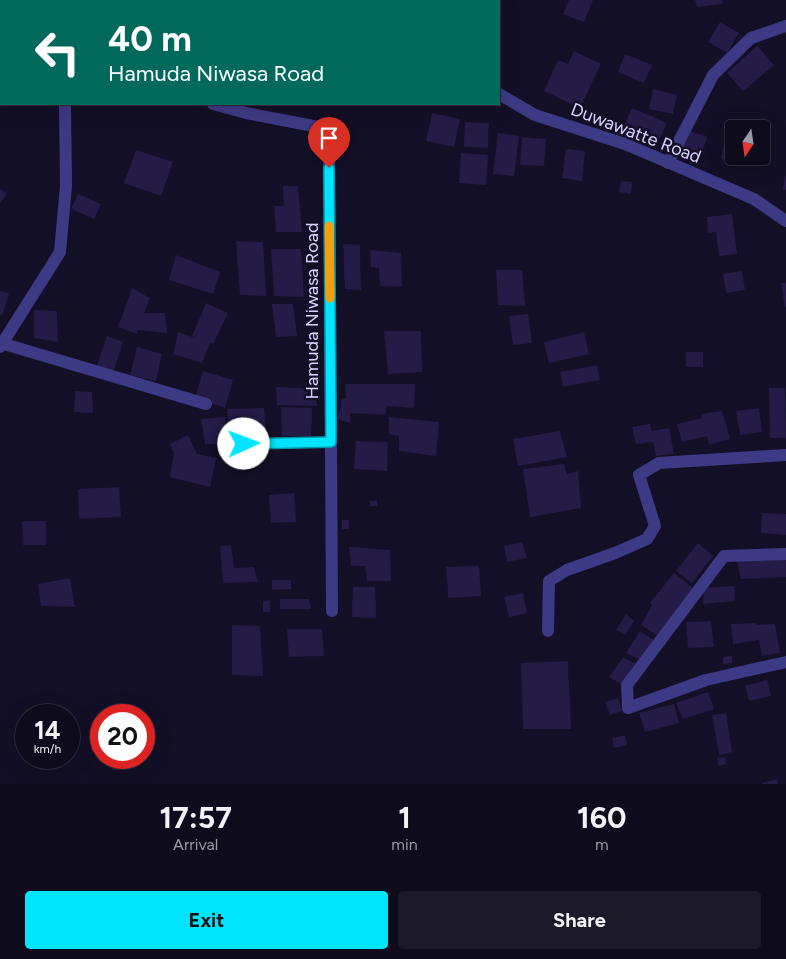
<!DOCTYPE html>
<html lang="en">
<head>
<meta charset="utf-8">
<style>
  body { margin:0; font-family:Figtree,sans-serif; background:#1c1929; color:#f1f3f6; height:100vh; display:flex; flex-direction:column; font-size:19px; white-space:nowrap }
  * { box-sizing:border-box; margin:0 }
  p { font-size:16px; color:#9b9ba3 }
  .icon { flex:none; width:28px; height:28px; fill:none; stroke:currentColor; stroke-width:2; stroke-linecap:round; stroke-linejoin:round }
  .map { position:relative; height:784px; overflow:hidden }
  .details { display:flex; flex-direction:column; background:#0e0b1c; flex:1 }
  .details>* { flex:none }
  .top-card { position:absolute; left:0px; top:0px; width:500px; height:105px; box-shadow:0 5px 20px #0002,0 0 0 1px #2e2b3b; background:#00695c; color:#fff; overflow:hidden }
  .needle { width:32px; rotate:193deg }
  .tools { position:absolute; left:725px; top:120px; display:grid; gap:10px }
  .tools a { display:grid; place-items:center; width:45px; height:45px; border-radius:5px; background:#0e0b1c; box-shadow:0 5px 20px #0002,0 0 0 1px #2e2b3b; font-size:25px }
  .speed { position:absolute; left:15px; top:704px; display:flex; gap:10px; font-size:25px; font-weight:700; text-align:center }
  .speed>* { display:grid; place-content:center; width:65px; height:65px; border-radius:50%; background:#0e0b1c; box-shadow:0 5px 20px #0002,0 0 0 1px #2e2b3b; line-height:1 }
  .speed small { font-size:12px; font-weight:400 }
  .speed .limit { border:8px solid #d22; background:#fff; color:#111 }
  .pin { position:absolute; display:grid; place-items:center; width:42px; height:42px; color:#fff; margin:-51px -21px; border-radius:50% 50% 50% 0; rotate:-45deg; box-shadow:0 0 5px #0007 }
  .pin .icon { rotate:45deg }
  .me { position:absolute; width:55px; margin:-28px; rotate:88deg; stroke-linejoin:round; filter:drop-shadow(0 0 4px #0008) }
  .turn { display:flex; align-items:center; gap:18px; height:105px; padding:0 25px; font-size:22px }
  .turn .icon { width:65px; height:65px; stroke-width:2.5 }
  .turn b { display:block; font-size:35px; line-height:42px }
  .eta { display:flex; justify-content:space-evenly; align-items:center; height:85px; text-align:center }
  .eta b { font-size:30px; font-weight:700; line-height:35px }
  .action { display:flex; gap:10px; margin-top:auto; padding:10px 25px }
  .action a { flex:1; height:58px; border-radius:5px; background:#00e5ff; color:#111; font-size:20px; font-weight:700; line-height:58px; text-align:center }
  .action a+a { background:#1c1929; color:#f1f3f6 }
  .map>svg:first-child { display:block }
</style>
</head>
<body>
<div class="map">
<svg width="786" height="784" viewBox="0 0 786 784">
  <rect width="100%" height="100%" fill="#130f26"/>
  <path fill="#241b47" d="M569,0H593L584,22L563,14Z
    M695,0H722L723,4L697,7Z
    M720,22L739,33L727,53L708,42Z
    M757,46L774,65L743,91L727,73Z
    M574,51L601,64L580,108L544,91L558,60L568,64Z
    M625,54L652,65L644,83L618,72Z
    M653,89L677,95L673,114L649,109Z
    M632,108L667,123L656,148L621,133Z
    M432,113L460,119L454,147L426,141Z
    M465,122L489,123L488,148L464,147Z
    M687,130L707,137L698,164L678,157Z
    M498,133L519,136L514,176L493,174Z
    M726,135L734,136V156H740L739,163L721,159Z
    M522,137L546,139L544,166L520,165Z
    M566,149L585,151L582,181L562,178Z
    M136,150L173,162L161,196L124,183Z
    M461,153L488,155L486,185L459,183Z
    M785,176H786V190H783Z
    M621,181L632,182L631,194L619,192Z
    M283,186H298L302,232H276L274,206H284Z
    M0,189L7,193L0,204Z
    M78,194L101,204L94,219L71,209Z
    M732,214L737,254L719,256L716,232L708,233L707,217Z
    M236,241L263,242L266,296L240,295Z
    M343,244L360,245L361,290L345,289Z
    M271,249H301L304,297L274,296Z
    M370,250L401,253L402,287L380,286L379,268L371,267Z
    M176,255L220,272L213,294L169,280Z
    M496,270H522L525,306L498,305Z
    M742,271L745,290L726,293L723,274Z
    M781,283H786V307H785Z
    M132,288L150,298L144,313H165L167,333L138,330L137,334L118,327Z
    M0,291L9,293L2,316L0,315Z
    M206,303L228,313L213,344L210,343L202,363L173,354L178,332L198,339L192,336Z
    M272,304H293L297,336L276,337Z
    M34,310L57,311L58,342L34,338Z
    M528,314L532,343L513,345L509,316Z
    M384,331H421L422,372L388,374Z
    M584,332L589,354L549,363L544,342Z
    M107,336L123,342L113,373L96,368Z
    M137,347L162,354L156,381L130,375Z
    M686,352H703V367H686Z
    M597,365L600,380L563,387L560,372Z
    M203,371L233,380L225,408L195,398Z
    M345,384H415L414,408L387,406L385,415L350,413V423L337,419L341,407V398L346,399Z
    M276,387L315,389L317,406L277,405Z
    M769,388H785L786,438H770Z
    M75,391L92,392L93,413L74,412Z
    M281,407L312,408L311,436H282Z
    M264,408L266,430H254V441L230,442L227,409Z
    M759,408L762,432L740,435L736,411Z
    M722,411L730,439L709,445L707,436L682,442L677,424L702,418L701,414Z
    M225,417L226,444H205L201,419Z
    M389,417L439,422L436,456L399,451V436L389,434Z
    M650,424L651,431L669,428L674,454L656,456L653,442L636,444L632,427Z
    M560,431L567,457L518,466L513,439Z
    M188,435L197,454L216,458L210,487L170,477L174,453L170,444Z
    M356,441L388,442L387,471L354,469Z
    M564,464L567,474L578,471L581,508L530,517L523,469Z
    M119,487L121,517L79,519L78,489Z
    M294,493L296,522L271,523L269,495Z
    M370,501H377V506H370Z
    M762,513L786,514V535L761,533Z
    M342,520H349V529H342Z
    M22,521H46V545H23Z
    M522,542L527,558L507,562L504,546Z
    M698,543L713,556L692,583L676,571Z
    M231,545L234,568L254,567L258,582L223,583L220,546Z
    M349,547L390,550L391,581H367L365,566H351Z
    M786,559V577L741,579L737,561Z
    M479,566L481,596L448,598L446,567Z
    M674,573L693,588L658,636L641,625L652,605L650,603Z
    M70,578L75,607L41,606L38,584Z
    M272,580H291V589L272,590Z
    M734,586L735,601L703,604L704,588Z
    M353,587H375L376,618L352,617Z
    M523,593L527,613L509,617L504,597Z
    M280,599H309L311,609H280Z
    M270,600V612H263V601Z
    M626,614L634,621L625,635L616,630Z
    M711,621L714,647L688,648L686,622Z
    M756,623L757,625L775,624L780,653L762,656L759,640L733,644L731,624Z
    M232,625L260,626L263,676L232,675Z
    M287,629H322L324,656L289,657Z
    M640,631L655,641L641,660L626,653Z
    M732,656V663L723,664V657Z
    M623,657L638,665L624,686L609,677Z
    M568,661L571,729H523L521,663Z
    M767,680L771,696L749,701L745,686Z
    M708,692L714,709L683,719L676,703Z
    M618,698L622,711L610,715L605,702Z
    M674,704L679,723L645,732L639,713Z
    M726,713L732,752L719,755L712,715Z
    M625,735L627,745L614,748L612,738Z
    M725,757L726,764L718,766L717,758Z
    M777,779L778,784H762V783Z"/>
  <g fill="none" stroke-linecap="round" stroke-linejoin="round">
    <path stroke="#3d3a85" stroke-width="9" d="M244,444L331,442"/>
    <path stroke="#3d3a85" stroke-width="12" d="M68,1V0
      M424,1V0
      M499,94L535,115L625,144L754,199L786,221
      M213,104L246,113L329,129L332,611
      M668,163L713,75L751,38L786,26
      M1,343L206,404
      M0,347L60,252L66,186L65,104
      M786,554L724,556L627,685L628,708L706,680L786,662
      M548,631L549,581L567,570L615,553L647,539L655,526L639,475L659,463L786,455"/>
  </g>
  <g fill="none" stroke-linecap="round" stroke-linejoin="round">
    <defs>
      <path id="route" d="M244,444L331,442L329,168"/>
    </defs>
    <use href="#route" stroke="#0095a6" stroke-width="12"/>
    <use href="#route" stroke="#00e5ff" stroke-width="9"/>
    <path stroke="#f59e0b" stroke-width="9" d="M329,226L330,298"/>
  </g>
  <g text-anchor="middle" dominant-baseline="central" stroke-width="5" stroke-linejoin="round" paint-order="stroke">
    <g font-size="18" fill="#d9d4ff" stroke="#130f26">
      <text transform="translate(636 133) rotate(21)">Duwawatte Road</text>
      <text transform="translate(312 311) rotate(-90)">Hamuda Niwasa Road</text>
    </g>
  </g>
</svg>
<div class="tools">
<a><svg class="needle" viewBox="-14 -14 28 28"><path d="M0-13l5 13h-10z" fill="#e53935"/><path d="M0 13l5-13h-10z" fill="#9b9ba3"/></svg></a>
</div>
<div class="speed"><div>14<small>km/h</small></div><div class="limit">20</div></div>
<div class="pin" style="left:329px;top:168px;background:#d93025"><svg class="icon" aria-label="arrive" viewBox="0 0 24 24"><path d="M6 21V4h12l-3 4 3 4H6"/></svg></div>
<svg class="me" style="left:244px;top:444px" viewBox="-20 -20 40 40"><circle r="19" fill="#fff"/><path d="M0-13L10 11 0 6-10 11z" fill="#00e5ff"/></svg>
<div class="top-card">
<div class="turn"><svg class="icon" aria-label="left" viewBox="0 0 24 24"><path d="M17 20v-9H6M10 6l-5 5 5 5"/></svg><div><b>40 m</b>Hamuda Niwasa Road</div></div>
</div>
</div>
<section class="details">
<div class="eta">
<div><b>17:57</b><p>Arrival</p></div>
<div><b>1</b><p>min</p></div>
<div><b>160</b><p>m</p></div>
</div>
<div class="action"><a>Exit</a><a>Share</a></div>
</section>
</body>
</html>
